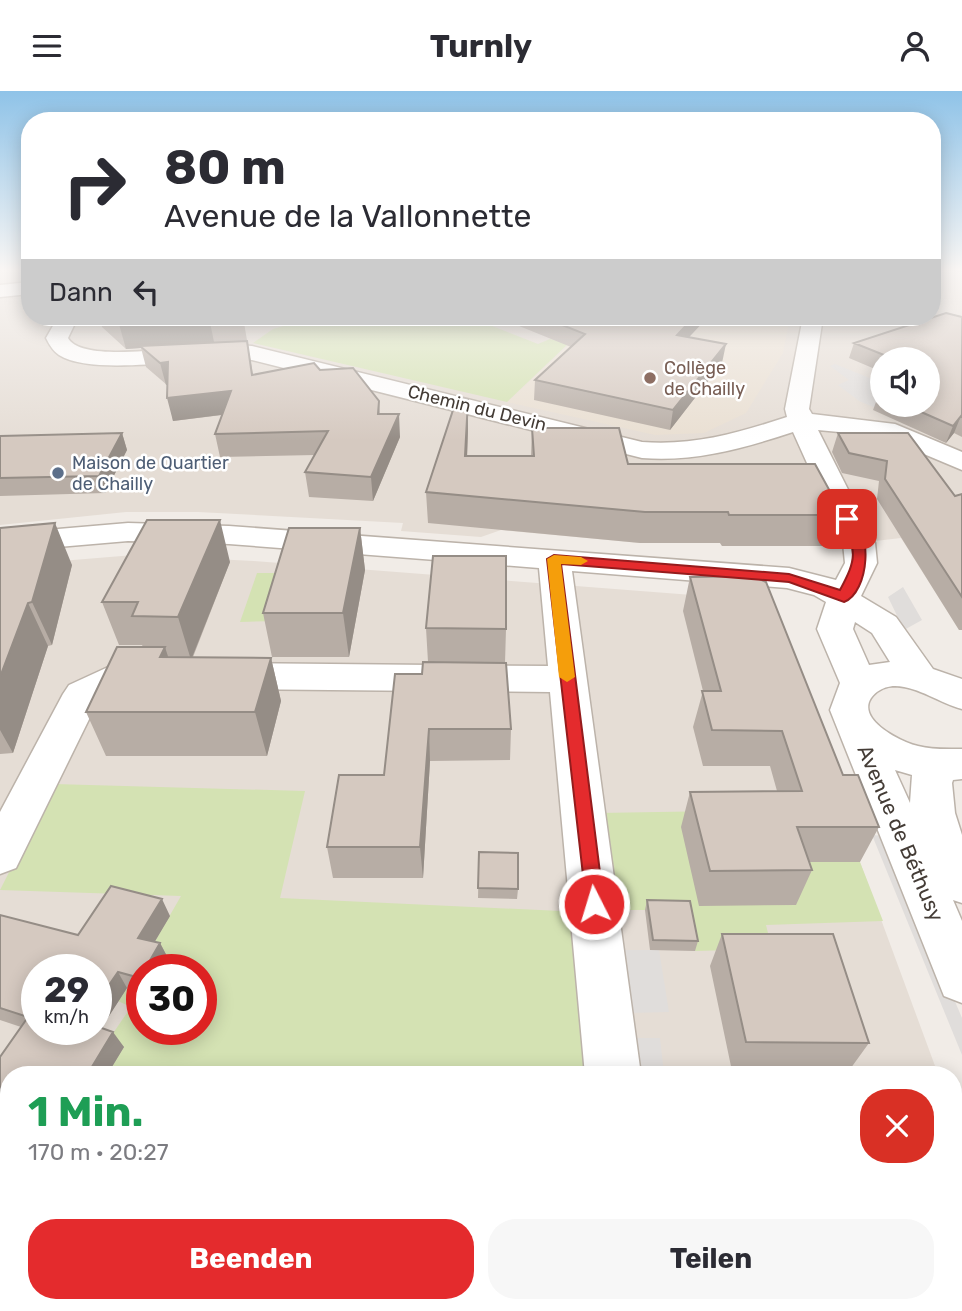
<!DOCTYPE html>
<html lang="de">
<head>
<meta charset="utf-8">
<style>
  body { margin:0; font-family:Rubik,sans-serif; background:#f7f7f7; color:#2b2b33; height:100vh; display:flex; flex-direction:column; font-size:26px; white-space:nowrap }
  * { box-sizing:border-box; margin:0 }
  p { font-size:23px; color:#7c7c81 }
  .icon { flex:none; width:38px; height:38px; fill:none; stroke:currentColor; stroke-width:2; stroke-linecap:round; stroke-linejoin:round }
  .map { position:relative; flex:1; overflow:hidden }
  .sheet { position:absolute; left:0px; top:975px; width:962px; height:247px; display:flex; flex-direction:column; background:#fff; border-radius:28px 28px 0 0; box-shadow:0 4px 18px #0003 }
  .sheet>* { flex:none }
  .top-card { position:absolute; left:21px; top:21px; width:920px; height:214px; border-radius:28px; box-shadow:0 4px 18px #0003; background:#fff; color:#2b2b33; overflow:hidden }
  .fabs { position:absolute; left:870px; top:256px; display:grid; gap:14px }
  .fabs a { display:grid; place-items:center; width:70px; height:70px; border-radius:50%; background:#fff; box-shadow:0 4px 18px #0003; font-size:35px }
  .speed { position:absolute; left:21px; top:863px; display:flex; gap:14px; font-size:35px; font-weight:700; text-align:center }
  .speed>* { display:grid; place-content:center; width:91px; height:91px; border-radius:50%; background:#fff; box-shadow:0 4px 18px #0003; line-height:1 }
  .speed small { font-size:18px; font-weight:400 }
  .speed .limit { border:10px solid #d22; background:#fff; color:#111 }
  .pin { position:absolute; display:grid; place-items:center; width:60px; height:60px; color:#fff; margin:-30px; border-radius:14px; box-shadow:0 4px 10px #0006 }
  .me { position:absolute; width:77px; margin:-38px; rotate:355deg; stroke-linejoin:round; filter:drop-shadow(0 0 5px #0008) }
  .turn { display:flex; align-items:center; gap:24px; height:147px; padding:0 28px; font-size:32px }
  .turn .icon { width:91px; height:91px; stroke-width:2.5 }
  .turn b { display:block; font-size:49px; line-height:60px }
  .then { display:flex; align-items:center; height:66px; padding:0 28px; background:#0003; gap:14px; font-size:26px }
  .round { display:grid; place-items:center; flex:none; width:74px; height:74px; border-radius:28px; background:#f7f7f7 }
  .overview { display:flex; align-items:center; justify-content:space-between; height:119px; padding:0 28px }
  h1 { font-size:42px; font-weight:700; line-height:52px; color:#1e9e55 }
  .cta { display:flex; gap:14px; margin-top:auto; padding:14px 28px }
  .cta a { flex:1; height:80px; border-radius:28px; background:#e42b2d; color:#fff; font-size:28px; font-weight:700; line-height:80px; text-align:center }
  .cta a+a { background:#f7f7f7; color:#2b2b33 }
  header { display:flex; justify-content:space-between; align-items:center; height:91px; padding:0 28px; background:#fff; font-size:32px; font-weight:700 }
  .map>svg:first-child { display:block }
</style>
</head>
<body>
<header><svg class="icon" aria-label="menu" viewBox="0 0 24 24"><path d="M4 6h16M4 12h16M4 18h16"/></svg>Turnly<svg class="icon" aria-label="person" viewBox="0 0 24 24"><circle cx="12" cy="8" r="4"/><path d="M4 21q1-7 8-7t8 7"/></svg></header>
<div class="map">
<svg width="962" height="1220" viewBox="0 0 962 1220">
  <rect width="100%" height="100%" fill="#f1ece7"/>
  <path fill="#e5ddd5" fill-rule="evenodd" d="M0,179H30V226H933V179H962V539H959L901,447L832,455H722L720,452H640L501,439L481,446L401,440L403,432L198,421H126L0,434ZM882,268H928V313H882Z
    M134,464L254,470L744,508L851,747L938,983L9,984V1213H954V1027L962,1050V1220H0V475ZM37,878H96V938H37ZM142,878H201V938H142Z"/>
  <path fill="#e9dfd2" d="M599,226H790L783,262L746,322L704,342L655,344L507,311Z"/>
  <path fill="#d4e2b3" d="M315,226H445L482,231L538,253L550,248L568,253L507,311L253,252L273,238Z
    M257,482H290L277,530L240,531Z
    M54,693L305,700L280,807L583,821L599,983H107V951L131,916L118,910L127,897L142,901V938H201V878H163L147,864L181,805L0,799Z
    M783,719L860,771L883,830L766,834L772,858L695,860L687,819H623L612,811L598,722Z
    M9,1134V1213H606V1220H0V1143Z"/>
  <path fill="#e0dddb" d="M835,273L882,292V313L878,318L859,310L838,294L849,289L830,275Z
    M903,496L922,529L904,539L888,506Z
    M872,744L885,745L962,927V964Z
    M622,859H659L669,921L630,922Z
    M632,947H660L664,983H635Z"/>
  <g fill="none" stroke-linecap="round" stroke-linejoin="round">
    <defs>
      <path id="minor" d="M30,191V203L0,206V194Z
        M58,226H78L68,247C82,273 181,255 209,254C223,253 238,254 252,255L642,351C694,355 738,342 787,326L785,318L803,226H823L809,318L812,323L895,333L962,361V379L881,345L818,339L875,452L877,472L861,505L896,526L933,578L962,588V618C939,612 920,596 895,595C879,595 860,610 872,627C880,639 904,652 918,655C932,659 948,658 962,658V688L953,689L952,692L955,722L962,744V812L953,809L962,830V912L944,905L830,619L840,592L817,538L826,511L814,504L787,497L572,480L641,984H585L550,601L223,598L210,594L204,585L210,576L223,572L548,575L539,477L229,453L128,450L0,461V443L128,432L229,435L789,477L836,489L845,472L843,452L793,341C742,358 695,371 642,367L252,269C204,264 95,287 59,264C53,260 49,253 46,247ZM855,531L872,542L890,571L869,574L853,538ZM895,679L912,684L910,712Z
        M119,571H149L162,575L168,584L162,593L125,597L97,612L16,777L0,783V721L63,603L69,594Z
        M592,1213H658V1220H592Z"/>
    </defs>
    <use href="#minor" stroke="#bcb3aa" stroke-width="3"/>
    <use href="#minor" fill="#fff" fill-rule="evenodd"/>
  </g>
  <path fill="#b7ada5" d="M941,179H962V181Z
    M99,226H243L253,284L320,279L379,310L380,323L400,346L373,410L309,406L305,381L315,364L220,366L215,343L222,324L173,330L167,294L146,276L141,257L126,258L102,236Z
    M497,226H708L689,246L722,272L670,339L534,309L535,289L571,256Z
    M962,226V346L954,342L946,352L873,319L879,303L882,302V313H928V268H882V281L849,267L854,252Z
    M532,337L628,373L843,424L832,455H722L720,452H640L428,432L426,401L468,338L467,365H531Z
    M122,342L127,359L105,402L0,405V345Z
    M838,342L955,405L962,403V539H959L877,408L879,390L842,382L832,361Z
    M0,437L72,474L52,554L48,555L13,662L0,663Z
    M360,437L365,479L349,566H272L263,522Z
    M230,471L193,566L271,567L281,610L267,665H106L86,621L143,556L142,554H119L102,511Z
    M690,486L843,684L879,736L860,771H809L812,779L796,814L699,815L681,736L690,701L777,700L770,675H703L693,636L703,600L683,520Z
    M426,537L506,538L505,572L511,638L510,669L430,670L423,787H333L327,756L384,684L422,583L428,571Z
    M479,761L518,798L517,808L478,807Z
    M647,809L698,850L695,860L650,859L645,819Z
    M0,824L78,844L170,825L154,851L160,852L169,869L163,878H142V901L127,897L101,937L124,956L107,984H9V1102L0,1099V966L21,936L0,929Z
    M722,843L869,952L848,981L732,980L710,875Z
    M695,1213H767L768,1220H696Z
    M789,1213H954L962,1220H790Z"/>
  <path fill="#958d86" d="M117,226H209L214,251L140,255L141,257L126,258Z
    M694,226H708L674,262L677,244Z
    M726,253L722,272L670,339L673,319Z
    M168,271L173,293L166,294L160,272Z
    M231,300L236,322L173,330L167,307Z
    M468,309V338L466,395L465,365Z
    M399,323L400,346L373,410L371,386Z
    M961,325L954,342L946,352L953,335Z
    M122,342L127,359L105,402L99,385Z
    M220,429L230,471L191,569L178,526Z
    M55,432L72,474L52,554L32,511Z
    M360,437L365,479L349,566L343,522Z
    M28,512L48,555L13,662L0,639V586Z
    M165,556L179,600L160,566Z
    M271,567L281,610L267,665L255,621Z
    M429,638L430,670L423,787L420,756Z
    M162,808L170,825L147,864L138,847Z
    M160,852L169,869L163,878H145Z
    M118,881L127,897L95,947L96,938V913Z
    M113,941L124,956L107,984H87Z"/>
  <path fill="#d5c9c0" stroke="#958d86" stroke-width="2" d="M946,222L962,226V326L961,325L953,335L903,313H928V285L932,283L928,281V268H894L854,252Z
    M542,226H694L677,244L726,253L673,319L535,289L585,243Z
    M247,250L252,284L314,272L320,279L353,277L379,310L378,323H399L371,386L305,381L328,340L215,343L231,300L167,307L168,271L160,272L140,255Z
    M457,307L468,309L465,365H534L532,337H619L628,373H815L843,424H729L728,421H645L426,401Z
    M122,342L99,385L0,387V345Z
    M838,342H908L955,405L962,403V506L885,388L887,370L849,362Z
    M147,429H220L178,526L132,525L138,511H102Z
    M55,432L32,511L28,512L0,586V437Z
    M289,437H360L343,522H263Z
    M433,465H506V538L426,537Z
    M753,485L766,491L843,684H858L879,736H797L812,779L710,780L690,701L802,700L782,640L712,639L702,600H721L690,486Z
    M117,556H165L160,566L271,567L255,621H86Z
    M423,571L506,572L511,638H429L420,756H327L339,684H384L395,583H422Z
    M479,761L518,762V798L478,797Z
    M111,795L162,808L138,847L160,852L145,878H142V884L140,887L118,881L96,913V878H37V938H96V935L113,941L87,984H9V1095L0,1092V966L28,926L0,917V824L78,844Z
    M647,809L690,810L698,850L653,849Z
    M722,843H833L869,952L746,951Z
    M954,1177L962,1202V1220H811L809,1213H954Z
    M700,1213H767L768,1220H702Z"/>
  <linearGradient id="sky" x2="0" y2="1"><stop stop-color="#8fc3e8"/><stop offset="0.51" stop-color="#f9f6f4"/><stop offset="1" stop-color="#f9f6f4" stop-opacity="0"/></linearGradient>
  <rect width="962" height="350" fill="url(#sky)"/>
  <path fill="#e42b2d" stroke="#941c1d" stroke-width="2" d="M847,424C875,436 869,502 844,511L789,491L561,473L604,813L601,819L594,822L587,819L547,468L554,464L789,483L840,499C857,467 857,461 841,428Z"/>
  <path fill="#f59e0b" d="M554,464L581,466L588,470L581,474L561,473L575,586L567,591L559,586L547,468Z"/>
  <circle fill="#8d6e63" stroke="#fff" stroke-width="2.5" cx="650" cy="287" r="7"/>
  <circle fill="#5c6f8a" stroke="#fff" stroke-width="2.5" cx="58" cy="382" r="7"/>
  <g text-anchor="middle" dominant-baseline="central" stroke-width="5" stroke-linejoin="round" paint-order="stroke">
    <g font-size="18" fill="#785e54" stroke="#fff" text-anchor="start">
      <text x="664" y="277">Collège<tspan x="664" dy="21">de Chailly</tspan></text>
    </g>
    <g font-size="18" fill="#443c36" stroke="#fff">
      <text transform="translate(477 317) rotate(14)">Chemin du Devin</text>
    </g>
    <g font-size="18" fill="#4e5e75" stroke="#fff" text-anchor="start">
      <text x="72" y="372">Maison de Quartier<tspan x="72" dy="21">de Chailly</tspan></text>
    </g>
    <g font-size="21" fill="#443c36" stroke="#fff">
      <text transform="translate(901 742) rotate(67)">Avenue de Béthusy</text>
    </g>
  </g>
</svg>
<div class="fabs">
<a><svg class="icon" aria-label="sound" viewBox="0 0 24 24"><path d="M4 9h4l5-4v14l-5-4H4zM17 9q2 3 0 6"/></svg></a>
</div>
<div class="speed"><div>29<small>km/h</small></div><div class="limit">30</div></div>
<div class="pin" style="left:847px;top:428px;background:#d93025"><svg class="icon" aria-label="arrive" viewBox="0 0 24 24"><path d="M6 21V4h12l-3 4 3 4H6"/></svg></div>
<svg class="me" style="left:594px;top:813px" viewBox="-20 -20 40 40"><circle r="17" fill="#e42b2d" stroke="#fff" stroke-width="3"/><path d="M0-11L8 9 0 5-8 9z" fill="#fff"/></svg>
<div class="top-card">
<div class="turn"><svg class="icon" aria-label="right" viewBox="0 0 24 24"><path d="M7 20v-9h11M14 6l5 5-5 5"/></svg><div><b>80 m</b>Avenue de la Vallonnette</div></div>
<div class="then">Dann<svg class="icon" aria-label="left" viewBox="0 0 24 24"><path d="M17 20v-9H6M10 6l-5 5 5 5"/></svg></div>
</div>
<section class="sheet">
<div class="overview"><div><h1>1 Min.</h1><p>170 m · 20:27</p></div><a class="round" style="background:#d93025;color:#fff"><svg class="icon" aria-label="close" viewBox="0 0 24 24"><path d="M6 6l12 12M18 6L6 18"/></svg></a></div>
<div class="cta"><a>Beenden</a><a>Teilen</a></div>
</section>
</div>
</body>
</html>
